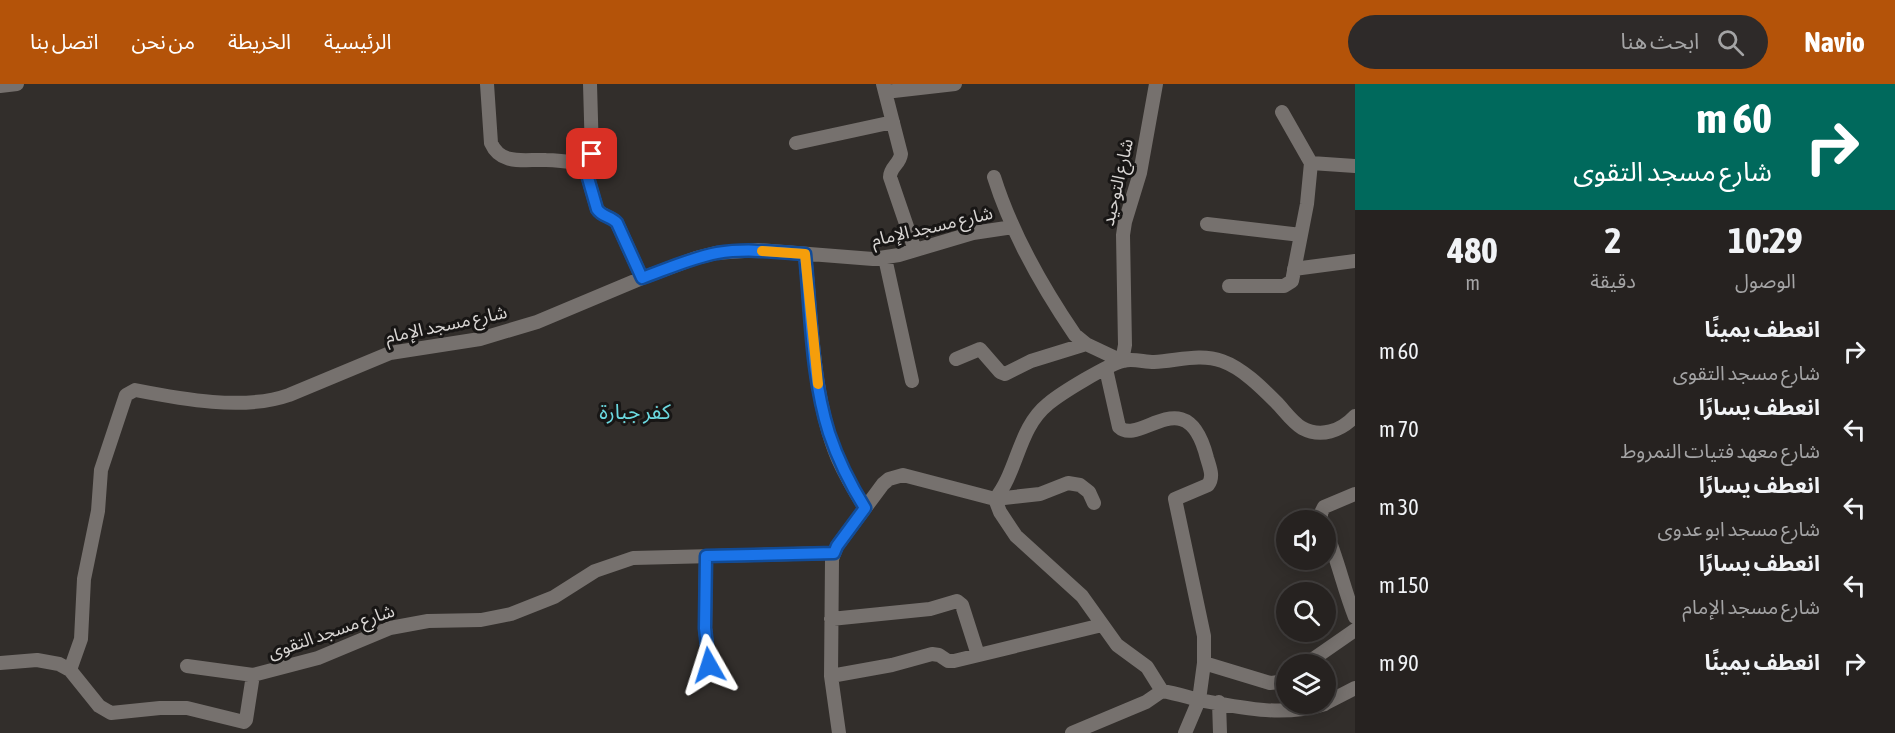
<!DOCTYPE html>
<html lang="ar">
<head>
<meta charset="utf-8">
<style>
  body { margin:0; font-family:"Asap Condensed","Noto Sans Arabic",sans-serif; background:#2e2a29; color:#f1f3f6; direction:rtl; height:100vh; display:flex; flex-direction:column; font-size:22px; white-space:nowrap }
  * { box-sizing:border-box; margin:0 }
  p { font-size:20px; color:#a4a4a5 }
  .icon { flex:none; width:33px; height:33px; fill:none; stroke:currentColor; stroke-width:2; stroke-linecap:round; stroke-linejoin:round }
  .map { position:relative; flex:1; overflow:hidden; direction:ltr }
  .drawer { display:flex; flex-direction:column; background:#262220; width:540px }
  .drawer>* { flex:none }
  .hud { background:#00695c; color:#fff; overflow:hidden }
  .tools { position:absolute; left:1276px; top:426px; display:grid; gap:12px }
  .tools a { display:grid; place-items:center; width:60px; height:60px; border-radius:50%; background:#262220; box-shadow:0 3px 15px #0003,0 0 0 2px #423f3e; font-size:30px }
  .pin { position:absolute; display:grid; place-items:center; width:51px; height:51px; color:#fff; margin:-26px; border-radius:12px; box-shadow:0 3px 9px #0006 }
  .me { position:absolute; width:66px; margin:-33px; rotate:354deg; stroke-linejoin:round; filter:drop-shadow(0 0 4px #0008) }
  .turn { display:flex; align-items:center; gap:21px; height:126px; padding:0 24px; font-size:27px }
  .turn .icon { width:78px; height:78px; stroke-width:2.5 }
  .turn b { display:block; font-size:42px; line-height:51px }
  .eta { display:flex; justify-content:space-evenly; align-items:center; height:102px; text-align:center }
  .eta b { font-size:36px; font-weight:700; line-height:42px }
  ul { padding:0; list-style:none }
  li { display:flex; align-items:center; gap:18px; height:78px; padding:0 24px }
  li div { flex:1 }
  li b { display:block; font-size:22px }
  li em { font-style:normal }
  header { display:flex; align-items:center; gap:36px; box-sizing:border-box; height:84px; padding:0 30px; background:#b45309; color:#fff }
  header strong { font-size:28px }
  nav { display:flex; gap:33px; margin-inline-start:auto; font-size:21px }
  .search { width:420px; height:54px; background:#2e2a29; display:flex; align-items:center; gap:15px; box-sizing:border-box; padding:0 21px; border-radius:33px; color:#a4a4a5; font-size:22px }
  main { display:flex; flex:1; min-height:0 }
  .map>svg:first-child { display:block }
</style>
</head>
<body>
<header>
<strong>Navio</strong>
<div class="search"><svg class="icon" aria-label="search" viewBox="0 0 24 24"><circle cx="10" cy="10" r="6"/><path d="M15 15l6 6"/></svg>ابحث هنا</div>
<nav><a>الرئيسية</a><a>الخريطة</a><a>من نحن</a><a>اتصل بنا</a></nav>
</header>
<main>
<section class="drawer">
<div class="hud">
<div class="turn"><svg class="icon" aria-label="right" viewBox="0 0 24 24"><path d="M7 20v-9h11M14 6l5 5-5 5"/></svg><div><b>60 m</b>شارع مسجد التقوى</div></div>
</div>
<div class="eta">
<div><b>10:29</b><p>الوصول</p></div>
<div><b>2</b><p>دقيقة</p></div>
<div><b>480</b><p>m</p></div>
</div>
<ul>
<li><svg class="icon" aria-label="right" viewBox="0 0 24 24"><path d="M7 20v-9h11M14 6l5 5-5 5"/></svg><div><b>انعطف يمينًا</b><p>شارع مسجد التقوى</p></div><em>60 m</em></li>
<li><svg class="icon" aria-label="left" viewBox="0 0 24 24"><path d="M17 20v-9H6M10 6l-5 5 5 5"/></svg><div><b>انعطف يسارًا</b><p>شارع معهد فتيات النمروط</p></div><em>70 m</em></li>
<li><svg class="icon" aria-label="left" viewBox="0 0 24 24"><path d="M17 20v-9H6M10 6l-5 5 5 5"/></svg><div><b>انعطف يسارًا</b><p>شارع مسجد ابو عدوى</p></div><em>30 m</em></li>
<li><svg class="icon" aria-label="left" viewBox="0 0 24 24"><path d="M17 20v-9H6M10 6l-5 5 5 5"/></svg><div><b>انعطف يسارًا</b><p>شارع مسجد الإمام</p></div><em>150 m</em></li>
<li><svg class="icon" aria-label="right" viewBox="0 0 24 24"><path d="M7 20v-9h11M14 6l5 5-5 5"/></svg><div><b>انعطف يمينًا</b></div><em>90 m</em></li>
</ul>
</section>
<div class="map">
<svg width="1355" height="649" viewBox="0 0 1355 649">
  <rect width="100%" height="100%" fill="#322e2b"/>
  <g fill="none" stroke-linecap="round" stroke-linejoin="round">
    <path stroke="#76716e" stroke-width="14" d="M487,0L491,59C501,82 525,75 546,76C559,76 571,78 584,80L597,125C602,133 612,132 617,139L642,194
      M883,0L901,70C900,80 890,83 890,93L915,166
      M0,2L17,0
      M885,8L955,0
      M796,59L893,38
      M1311,79L1355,82
      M584,80L589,76L592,70L590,0
      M994,93C1011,147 1043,204 1075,251L1086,260L1122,277L1125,261L1123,151L1125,138L1140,89L1156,0
      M1207,140L1301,151
      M805,170C812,237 812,313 838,375C846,393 855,408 865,424
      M885,174L912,297
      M1294,185L1355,177
      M1229,202H1284L1292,197L1307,120L1311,79L1282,28
      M956,275L980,265L1000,288L1005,290L1031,277L1086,260
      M1106,285L1119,343C1140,363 1187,294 1207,374C1210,384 1214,393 1208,401L1175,415L1204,552V579L1199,616L1185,649
      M995,415C1018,387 1018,344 1048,320C1061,309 1107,281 1123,277C1132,274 1144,278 1154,278C1177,277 1200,269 1222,277C1242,284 1261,303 1276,318C1284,326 1292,338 1302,344C1321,354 1341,347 1355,332
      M995,415L1000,428L1016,452L1082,512L1117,561L1147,583L1162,607
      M1321,436V429L1324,423L1355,410
      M1326,448C1338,476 1344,506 1355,533
      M706,472L705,544L709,581
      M831,535L930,525L957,517L962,521L978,571
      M0,579L37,576L59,580L70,586L99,622L111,629L160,624H187L244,638L246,636L253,591
      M1204,579L1270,599L1279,598L1287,593
      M1306,580L1355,546
      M187,582L253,591L318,574L390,544L428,537L481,536L511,530L554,513L595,487L633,474L834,469
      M70,586L81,555L84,495L98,427L101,386L126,311L135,306C181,315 244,327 289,311L390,269L480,255L537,238L642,194L696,174L716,169L758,166L873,175L899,171L973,149L1013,143
      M831,592L892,581L932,570L939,571L948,577H954L1102,541
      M1219,618L1220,649
      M1326,619L1355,604
      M839,649L831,592L832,475L837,462L883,400L889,395L903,391L995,415L1040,410L1068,399L1080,401L1089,408L1094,419
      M1072,649L1146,618L1162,607C1175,609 1187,613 1199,616C1242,624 1283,633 1325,620"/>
  </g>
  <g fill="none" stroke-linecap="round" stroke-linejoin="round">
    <defs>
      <path id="route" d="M592,70L589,76L584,80L597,125C602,133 611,132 617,139L642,194C667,185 691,174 717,169C747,164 776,168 805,170C811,229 811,292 829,349C838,376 850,400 865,424L837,462L834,469L706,472L705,544L709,581"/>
    </defs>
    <use href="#route" stroke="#114b97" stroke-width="15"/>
    <use href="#route" stroke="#1a73e8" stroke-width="10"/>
    <path stroke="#f59e0b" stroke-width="10" d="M762,167L805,170L818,300"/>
  </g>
  <g text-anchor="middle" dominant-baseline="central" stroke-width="6" stroke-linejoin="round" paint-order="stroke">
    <g font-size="18" fill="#d9d6d4" stroke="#181615">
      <text transform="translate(1117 98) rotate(-77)">شارع التوحيد</text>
      <text transform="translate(932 142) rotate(-13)">شارع مسجد الإمام</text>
      <text transform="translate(446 240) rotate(-12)">شارع مسجد الإمام</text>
      <text transform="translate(331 547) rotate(-19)">شارع مسجد التقوى</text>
    </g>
    <g font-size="21" fill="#6bd8df" stroke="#181615">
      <text x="635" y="327">كفر جبارة</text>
    </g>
  </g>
</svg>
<div class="tools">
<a><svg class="icon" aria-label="sound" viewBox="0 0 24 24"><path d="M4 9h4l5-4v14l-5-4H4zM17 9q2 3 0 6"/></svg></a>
<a><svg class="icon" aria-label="search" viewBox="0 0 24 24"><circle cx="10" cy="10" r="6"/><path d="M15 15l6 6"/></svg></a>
<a><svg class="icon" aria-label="layers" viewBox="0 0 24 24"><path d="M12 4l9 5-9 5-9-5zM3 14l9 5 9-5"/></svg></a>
</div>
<div class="pin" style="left:592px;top:70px;background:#d93025"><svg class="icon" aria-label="arrive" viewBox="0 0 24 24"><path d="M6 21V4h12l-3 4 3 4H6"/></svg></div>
<svg class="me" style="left:709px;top:581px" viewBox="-20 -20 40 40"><path d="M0-17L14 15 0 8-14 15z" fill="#1a73e8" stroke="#fff" stroke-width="4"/></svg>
</div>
</main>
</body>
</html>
